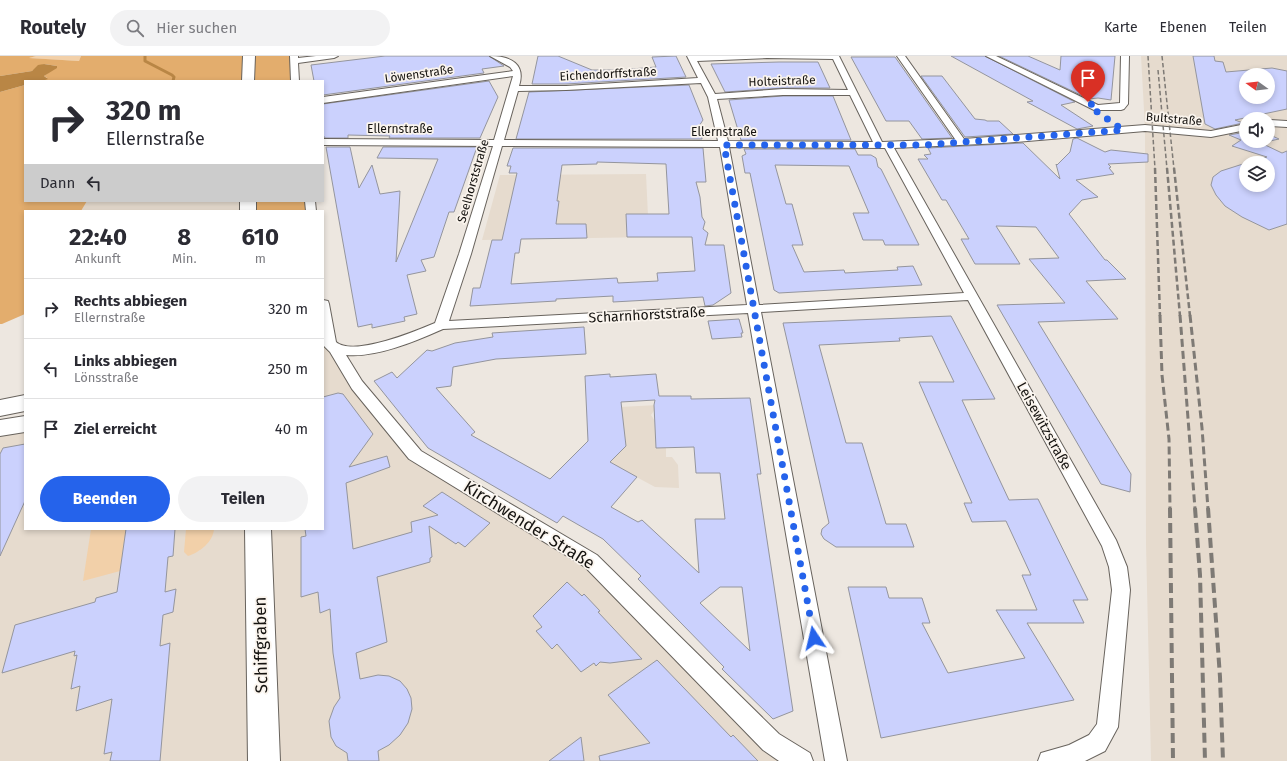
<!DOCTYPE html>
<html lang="de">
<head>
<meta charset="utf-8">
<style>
  body { margin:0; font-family:"Fira Sans",sans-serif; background:#f2f2f3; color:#2b2b33; height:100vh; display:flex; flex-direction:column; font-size:15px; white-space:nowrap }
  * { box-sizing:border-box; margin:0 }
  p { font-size:13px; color:#7c7c81 }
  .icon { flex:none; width:22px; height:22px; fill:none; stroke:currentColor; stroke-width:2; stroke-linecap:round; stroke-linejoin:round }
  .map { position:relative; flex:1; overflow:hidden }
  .panel { position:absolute; left:24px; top:154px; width:300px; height:320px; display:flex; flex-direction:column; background:#fff; border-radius:0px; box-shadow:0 2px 6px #0003 }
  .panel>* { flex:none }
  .banner { position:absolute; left:24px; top:24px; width:300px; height:122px; border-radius:0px; box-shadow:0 2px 6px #0003; background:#fff; color:#2b2b33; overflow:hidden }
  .needle { width:26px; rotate:285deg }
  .controls { position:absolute; left:1239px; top:12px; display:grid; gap:8px }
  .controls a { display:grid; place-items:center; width:36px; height:36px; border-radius:50%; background:#fff; box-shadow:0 2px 6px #0003; font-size:20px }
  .pin { position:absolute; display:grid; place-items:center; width:34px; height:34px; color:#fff; margin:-41px -17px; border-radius:50% 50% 50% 0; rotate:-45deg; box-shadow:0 0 4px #0007 }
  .pin .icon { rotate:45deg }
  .me { position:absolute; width:44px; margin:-22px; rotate:350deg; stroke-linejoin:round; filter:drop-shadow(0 0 3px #0008) }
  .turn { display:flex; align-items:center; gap:14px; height:84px; padding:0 16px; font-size:18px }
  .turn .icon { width:52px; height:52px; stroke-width:2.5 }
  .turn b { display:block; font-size:28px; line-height:34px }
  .then { display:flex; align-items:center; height:38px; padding:0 16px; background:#0003; gap:8px; font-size:15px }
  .eta { display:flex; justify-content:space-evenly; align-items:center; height:68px; text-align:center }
  .eta b { font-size:24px; font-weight:700; line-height:28px }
  .primary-button { display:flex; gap:8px; margin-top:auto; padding:8px 16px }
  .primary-button a { flex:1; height:46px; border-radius:24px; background:#2563eb; color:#fff; font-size:16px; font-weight:700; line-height:46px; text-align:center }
  .primary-button a+a { background:#f2f2f3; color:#2b2b33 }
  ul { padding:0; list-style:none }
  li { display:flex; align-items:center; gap:12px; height:60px; padding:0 16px; border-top:1px solid #e1e1e2 }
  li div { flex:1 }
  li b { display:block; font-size:15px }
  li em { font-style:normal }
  header { display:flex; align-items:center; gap:24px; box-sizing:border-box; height:56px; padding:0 20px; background:#fff; border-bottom:1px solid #e1e1e2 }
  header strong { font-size:19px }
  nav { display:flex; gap:22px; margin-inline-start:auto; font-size:14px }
  .search { width:280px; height:36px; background:#f2f2f3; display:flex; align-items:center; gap:10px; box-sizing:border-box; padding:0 14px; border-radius:22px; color:#7c7c81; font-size:15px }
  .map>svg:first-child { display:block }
</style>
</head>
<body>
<header>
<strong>Routely</strong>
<div class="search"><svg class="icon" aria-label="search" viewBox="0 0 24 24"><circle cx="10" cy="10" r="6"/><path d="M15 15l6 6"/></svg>Hier suchen</div>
<nav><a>Karte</a><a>Ebenen</a><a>Teilen</a></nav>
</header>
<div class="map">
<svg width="1287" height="705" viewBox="0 0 1287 705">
  <rect width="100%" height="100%" fill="#ede7e0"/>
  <path fill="#e6dbce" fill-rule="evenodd" d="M1141,0H1287V705H1151L1146,488L1145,72ZM1246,19H1268V41H1246ZM1246,63H1268V85H1246ZM1246,107H1268V129H1246Z
    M646,118L649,181L482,184L500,119Z
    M87,145H248V155H81Z
    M329,288L415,399L591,505L802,705H0V372L25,368V473H323V291Z
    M658,349L651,359L655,365L656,392H666V401H672L678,409L679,432L655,431L603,403L620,351Z"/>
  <path fill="#f2d0a9" d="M36,0H81L79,5L28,2Z
    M91,473H126L120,515L83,525Z
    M186,473H214C213,486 200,496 188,500L184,496Z"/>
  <path fill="#e3ad6d" d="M0,0H36L29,2L79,5L81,0H294L295,25H41L47,22L44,20L57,10L44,8L32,15L0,20Z
    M25,29V145H87L81,155H25V258L2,268H0V36Z
    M248,145H310L311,155H248Z"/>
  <path fill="#b98645" d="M44,8L57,10V12L44,20L48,23L45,24L25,25V29L0,36V20L32,15L38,9Z"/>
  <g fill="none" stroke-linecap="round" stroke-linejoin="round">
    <path stroke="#b98645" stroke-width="3" d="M145,0V5L172,19L174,21L173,25"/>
  </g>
  <path fill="#cbd1fd" stroke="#94959d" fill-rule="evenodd" d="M385,0H489L504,10L482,13L484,17L323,39V25H314L311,9Z
    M538,0H558L592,14H619L656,11L652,1L676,0L686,21L566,28H532Z
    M951,0H985L1075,46L1061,49L1093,70L1077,73L1027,46L1033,45Z
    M999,0H1028L1060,14L1061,0H1115L1111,44L1098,42L1089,43Z
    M1193,0H1214L1215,5L1223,6L1226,16L1272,12L1287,15V53L1235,64L1243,67L1215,73L1205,68ZM1246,19H1268V41H1246Z
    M851,1H895L952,82L922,83L909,65H886Z
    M779,6H818L830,32H783L725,36L711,8Z
    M921,20H942L975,63L985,64L987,65H999L1013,78L965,81Z
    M489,25L498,41L480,82H389L390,80L348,79V82H325L323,79V48Z
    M689,29L703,64L699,70L701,72L702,83H516L529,36Z
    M783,40H833L851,84H741L729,44Z
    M1246,76V85H1268V78L1279,83L1261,87L1282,97L1287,95V168L1269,174L1242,161L1225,150L1216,139L1211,129L1213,121L1221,115L1246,107V129H1268V107H1247L1267,101L1232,90L1241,84L1229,79Z
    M1077,82L1105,96L1111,94L1148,98V106L1108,108L1111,111L1109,112L1114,118L1076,124L1098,141L1082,144L1069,158L1105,204H1107L1126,223L1086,225L1118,263L1038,266L1131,418L1130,436L1101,428L997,249L1065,247L1029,203L1059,202L1036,171L996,170L1020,208H975L961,183H969L946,144H942L918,103H928L924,99L931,98L928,92L1023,87L1060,123L1056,108L1057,109L1070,96L1073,83Z
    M326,91H350L359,132L372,109L380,138L400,135L396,206L438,103L377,102L383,91H477L454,156H449L434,201L421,204L426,215L407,219L417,258L404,261L405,265L372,272V268L358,271Z
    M513,92H703L706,126H696L700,141L702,161L705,166L703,173L708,177L705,189H724L731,237L713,249L705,250L703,241L613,246V240L556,243V245L470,250L473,232H480L492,184H502L517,117H509L511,110H507ZM597,106L666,108L669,158H626L627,181H692L695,215L657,217L658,225L618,227L617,222L511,228L515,197H519L521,183L587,182L586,168H556L559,145H557L562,109L597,108Z
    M744,93H855L858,99H871L876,102L878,111L881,113L919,189H885L883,184H863L853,157H869L849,110L775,109L786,148H792L803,189H792L804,216L844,214L845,217L898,214L897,211L913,210L922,229L779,237L774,234L750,117H745L742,100L746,98Z
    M951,260L995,343L962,344L1009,444L1038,443L1088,544H1073L1084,567H1027L1074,644L881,682L848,531H886L889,542H922L930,567H922L948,617L1025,602L996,554H1037L1022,519H1031L1006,465L972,466L964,447H972L919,326H954L932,280L899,282L900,285L819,289L846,387H862L886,468H906L914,491H836L824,483L821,478L822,473L829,467L783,267Z
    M739,263L743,277H741L742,281L712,283L708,265Z
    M584,271L586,298L496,303L453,311L451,330L436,332L475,376L471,379L550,423L588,385L585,320L610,318V321L656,318L659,340H691V343L750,342L761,418H757L793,655L773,663L722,613L724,611L638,523L641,520L603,483L563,460L557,467L428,392L374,325L392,316L397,322L427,294L432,295L455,287L493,281L492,277ZM655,344L654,349L656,392L694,391L696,417H720L725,463H695L699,517L642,464L638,466L611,451L637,421L610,406L626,390L621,346ZM720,531H742L750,595L700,547Z
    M338,337L343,338L373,378L349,411L387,400L390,411L346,427L353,493L412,476L411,466L438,459L423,450L442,436L490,467L465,491L458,486L456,488L429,470L432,501L430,502V506L377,521L387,586L356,597L360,623L378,619L389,620L400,625L407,633L411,642L412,653L408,667L400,679L389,689L378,695L379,705H348L347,697L336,690L331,681L329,665L334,651L340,642L333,597L330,553L320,557L318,536L301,541V481L306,480L305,473H323V341Z
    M25,388V445L0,500V398L3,392Z
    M126,473H175L173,500L168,501L165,536L176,533L173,556L163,559L160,590L170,587L160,705H110L112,696L104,698L112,643L76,655L80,630L71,633L77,599L74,600L75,595L2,617L15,569L95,546L96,542L117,536Z
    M567,526L582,540L584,538L600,555L598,556L642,603L610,607L600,606L596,610L594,607L581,616L557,588L552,593L536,575L542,571L533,560Z
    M657,604L731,681L733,679L758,705H600L599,700L650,687L608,639Z
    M581,681L584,705H549Z"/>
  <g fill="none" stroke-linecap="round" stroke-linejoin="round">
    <defs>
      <path id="street" d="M290,0H298V2L316,0H338L334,2L298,7L299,25H291Z
        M490,0C511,0 526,8 519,30H566L698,22L687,0H839L882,86L955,83L897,0H905L964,83L1145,69L1211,75L1246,68V74L1211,81L1145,75L1003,87L894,92L1116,484L1127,511L1130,534L1118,671L1105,695L1085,705H1038L1041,697L1069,689L1089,679L1097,668L1112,534L1109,511L1102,490L968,244L761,256L847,705H825L748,257L443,273C416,285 376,302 346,299L362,325L421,395L597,499L779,678L810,697L813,705H779L763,694L585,511L409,403L352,333L330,296L323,289V244L328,245L329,248L336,286C354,301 416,275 435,267L459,198L493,90L323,89V83L494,84L513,20L323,47V41L513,15L510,11ZM767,2L833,3L848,34L783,33L715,38L697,5ZM701,27L708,41L718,85L504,84L518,35L566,34ZM783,39H850L873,86L728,85L717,43ZM502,90L720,91L747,249L449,265L471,198ZM729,91L885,92L964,237L759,249Z
        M986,0H996L1098,49L1120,47L1121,0H1129L1128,48L1124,53L1121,54H1094Z
        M1268,64L1287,65V71L1268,70Z
        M305,145H315L316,155H306Z"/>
      <path id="secondary" d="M243,0H255L254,25H242Z
        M240,145H256V155H240Z
        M25,339V355L0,360V344Z
        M25,360V376L0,380V364Z
        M245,473H271L280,705H248Z"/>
    </defs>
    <use href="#street" stroke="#68635d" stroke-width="2"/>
    <use href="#secondary" stroke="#68635d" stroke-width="2"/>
    <use href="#street" fill="#fff" fill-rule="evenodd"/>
    <use href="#secondary" fill="#fff" fill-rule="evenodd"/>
    <path stroke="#7e7a75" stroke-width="1.5" stroke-dasharray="4.5 2.5" stroke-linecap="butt" d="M1148,0L1155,113
      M1162,0L1174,113
      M1158,14L1167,113"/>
    <path stroke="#7e7a75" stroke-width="2.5" stroke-dasharray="6 3" stroke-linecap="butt" d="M1155,112L1160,260
      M1167,112L1180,260
      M1174,112L1190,260"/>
    <path stroke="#7e7a75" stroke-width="3" stroke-dasharray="8 4" stroke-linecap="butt" d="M1160,259L1162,319L1169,383L1170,453
      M1180,259L1195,453
      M1190,259L1202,372L1208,453"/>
    <path stroke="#7e7a75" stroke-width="4" stroke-dasharray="10 5" stroke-linecap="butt" d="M1170,452L1173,705
      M1195,452L1200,519L1205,705
      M1208,452L1220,621L1223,705"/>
  </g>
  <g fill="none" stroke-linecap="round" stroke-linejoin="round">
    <path stroke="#2563eb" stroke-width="7" stroke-dasharray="0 12.6" d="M814,582L724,89H924L1123,74L1096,55L1095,53L1097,52L1088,46"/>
  </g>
  <g text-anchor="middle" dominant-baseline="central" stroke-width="3.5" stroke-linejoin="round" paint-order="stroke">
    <g font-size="12" fill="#151310" stroke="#faf4ed">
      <text transform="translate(419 18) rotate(-8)">Löwenstraße</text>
      <text transform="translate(608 18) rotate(-3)">Eichendorffstraße</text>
      <text transform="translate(782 25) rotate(-2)">Holteistraße</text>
      <text transform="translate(1174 63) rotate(5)">Bultstraße</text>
      <text x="400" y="73">Ellernstraße</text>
      <text x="724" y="76">Ellernstraße</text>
      <text transform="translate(473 125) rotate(-74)">Seelhorststraße</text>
    </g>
    <g font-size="14" fill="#151310" stroke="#faf4ed">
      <text transform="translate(647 259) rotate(-3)">Scharnhorststraße</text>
      <text transform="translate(1044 370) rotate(61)">Leisewitzstraße</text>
    </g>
    <g font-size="17" fill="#151310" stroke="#faf4ed">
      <text transform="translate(529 469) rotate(32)">Kirchwender Straße</text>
      <text transform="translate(261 589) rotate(-91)">Schiffgraben</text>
    </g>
  </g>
</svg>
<div class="controls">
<a><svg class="needle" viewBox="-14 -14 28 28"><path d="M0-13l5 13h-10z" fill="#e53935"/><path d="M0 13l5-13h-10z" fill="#7c7c81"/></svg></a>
<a><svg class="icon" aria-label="sound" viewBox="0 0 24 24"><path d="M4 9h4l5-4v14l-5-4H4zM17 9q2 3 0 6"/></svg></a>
<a><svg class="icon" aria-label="layers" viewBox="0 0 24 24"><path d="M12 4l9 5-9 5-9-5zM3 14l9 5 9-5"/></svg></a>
</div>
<div class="pin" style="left:1088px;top:46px;background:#d93025"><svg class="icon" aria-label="arrive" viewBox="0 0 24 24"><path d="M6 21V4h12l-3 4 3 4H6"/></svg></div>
<svg class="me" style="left:814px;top:582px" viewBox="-20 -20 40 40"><path d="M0-17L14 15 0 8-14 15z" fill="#2563eb" stroke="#fff" stroke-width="4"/></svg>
<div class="banner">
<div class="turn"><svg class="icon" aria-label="right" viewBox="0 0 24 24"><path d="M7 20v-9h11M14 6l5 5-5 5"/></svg><div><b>320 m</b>Ellernstraße</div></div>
<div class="then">Dann<svg class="icon" aria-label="left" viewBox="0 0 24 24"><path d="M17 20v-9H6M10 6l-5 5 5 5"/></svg></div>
</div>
<section class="panel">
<div class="eta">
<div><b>22:40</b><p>Ankunft</p></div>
<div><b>8</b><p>Min.</p></div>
<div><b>610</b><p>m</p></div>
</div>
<ul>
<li><svg class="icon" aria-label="right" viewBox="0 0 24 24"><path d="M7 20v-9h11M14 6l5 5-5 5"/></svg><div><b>Rechts abbiegen</b><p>Ellernstraße</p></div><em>320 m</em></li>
<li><svg class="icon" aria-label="left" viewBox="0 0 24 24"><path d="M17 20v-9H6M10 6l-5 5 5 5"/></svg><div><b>Links abbiegen</b><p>Lönsstraße</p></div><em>250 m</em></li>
<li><svg class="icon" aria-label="arrive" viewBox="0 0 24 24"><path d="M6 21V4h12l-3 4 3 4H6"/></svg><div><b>Ziel erreicht</b></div><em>40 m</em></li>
</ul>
<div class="primary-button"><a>Beenden</a><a>Teilen</a></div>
</section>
</div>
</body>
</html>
